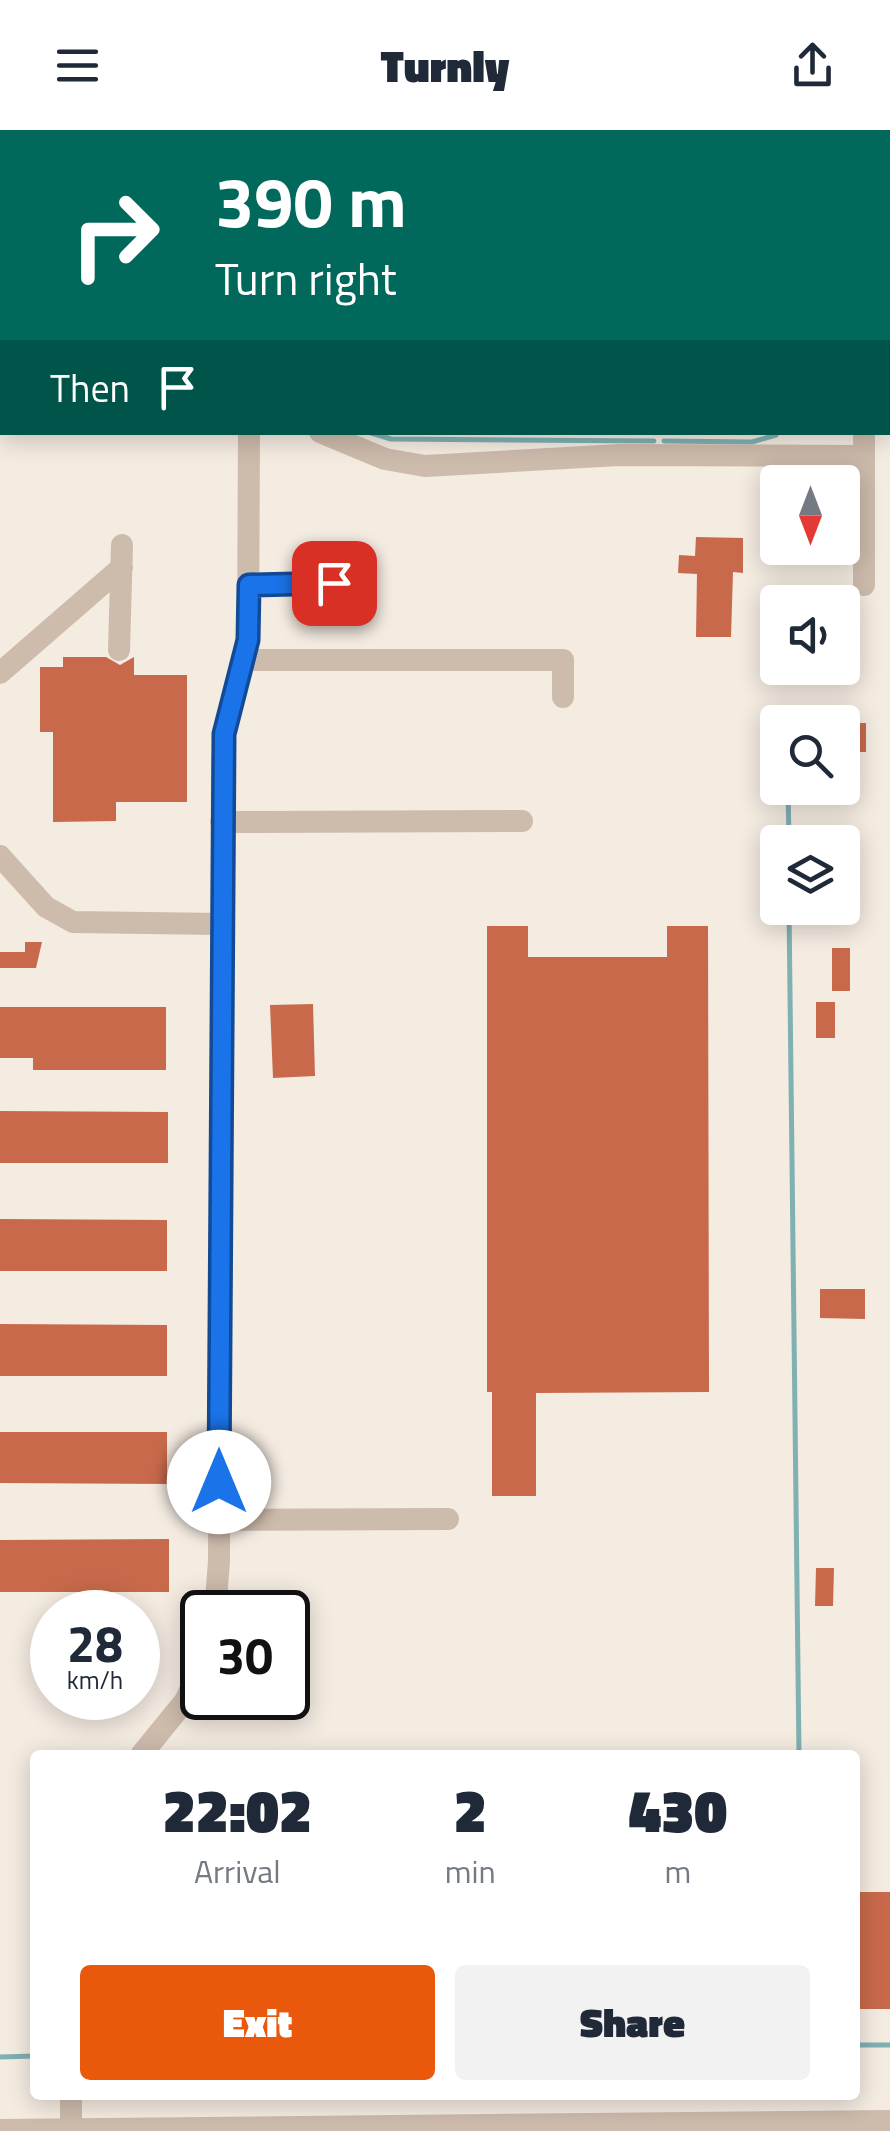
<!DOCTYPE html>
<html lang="en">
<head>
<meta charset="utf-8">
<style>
  body { margin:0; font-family:"Titillium Web",sans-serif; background:#f2f2f3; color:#1f2937; height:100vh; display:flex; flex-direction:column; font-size:38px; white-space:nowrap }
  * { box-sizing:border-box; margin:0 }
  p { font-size:32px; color:#747a83 }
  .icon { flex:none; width:55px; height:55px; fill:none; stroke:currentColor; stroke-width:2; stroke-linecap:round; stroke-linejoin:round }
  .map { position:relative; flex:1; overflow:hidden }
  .side { position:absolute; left:30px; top:1620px; width:830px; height:350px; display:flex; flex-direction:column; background:#fff; border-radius:10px; box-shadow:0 5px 25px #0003 }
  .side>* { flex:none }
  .banner { position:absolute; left:0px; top:0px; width:890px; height:305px; box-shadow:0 5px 25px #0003; background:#00695c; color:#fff; overflow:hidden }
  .needle { width:65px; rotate:180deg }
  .tools { position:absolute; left:760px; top:335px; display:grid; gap:20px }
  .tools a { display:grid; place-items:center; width:100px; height:100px; border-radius:10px; background:#fff; box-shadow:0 5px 25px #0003; font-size:50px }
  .speed { position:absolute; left:30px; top:1460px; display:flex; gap:20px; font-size:50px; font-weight:700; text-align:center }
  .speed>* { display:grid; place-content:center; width:130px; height:130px; border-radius:50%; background:#fff; box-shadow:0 5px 25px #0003; line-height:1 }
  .speed small { font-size:25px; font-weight:400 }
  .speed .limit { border:5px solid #111; border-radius:15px; background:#fff; color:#111 }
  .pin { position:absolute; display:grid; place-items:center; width:85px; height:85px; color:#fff; margin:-42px; border-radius:20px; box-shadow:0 5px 15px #0006 }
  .me { position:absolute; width:110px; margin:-55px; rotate:0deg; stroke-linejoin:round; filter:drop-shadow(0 0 8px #0008) }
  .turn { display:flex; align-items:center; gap:35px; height:210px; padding:0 50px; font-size:45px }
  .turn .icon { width:130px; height:130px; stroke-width:2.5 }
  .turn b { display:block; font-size:70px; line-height:85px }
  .then { display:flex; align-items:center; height:95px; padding:0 50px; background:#0003; gap:20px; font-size:38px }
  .eta { display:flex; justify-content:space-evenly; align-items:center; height:170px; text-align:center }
  .eta b { font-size:60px; font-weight:800; line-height:70px }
  .primary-button { display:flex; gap:20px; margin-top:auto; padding:20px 50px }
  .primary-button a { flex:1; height:115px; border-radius:10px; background:#ea580c; color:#fff; font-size:40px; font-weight:800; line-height:115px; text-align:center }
  .primary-button a+a { background:#f2f2f3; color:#1f2937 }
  header { display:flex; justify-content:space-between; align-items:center; height:130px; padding:0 50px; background:#fff; font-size:45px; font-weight:800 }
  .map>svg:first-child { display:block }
</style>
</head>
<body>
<header><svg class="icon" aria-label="menu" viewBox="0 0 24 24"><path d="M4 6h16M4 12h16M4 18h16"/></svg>Turnly<svg class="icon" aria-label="share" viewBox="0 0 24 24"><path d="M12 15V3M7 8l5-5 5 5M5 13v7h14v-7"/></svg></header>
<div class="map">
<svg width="890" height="2001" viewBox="0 0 890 2001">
  <rect width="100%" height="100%" fill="#f4ebe1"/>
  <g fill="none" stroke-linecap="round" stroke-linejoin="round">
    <path stroke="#7fb0b2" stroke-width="5" d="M368,302L391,309L654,311
      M664,311L752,312L776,305
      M788,658L789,712
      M789,778L799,1625
      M855,1915H890
      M0,1927L35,1926"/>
  </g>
  <path fill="#c8694b" d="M696,407L743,408V443L733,442L731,507H696L697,444L678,443L679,425L695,426Z
    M63,527H106L120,535L134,527V545H187V672H116V691L53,692V602H40V537H63Z
    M842,593H866V622H842Z
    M487,796H528V827H667V796H708L709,1262L536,1263V1366H492V1262H487Z
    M25,812H42L36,838H0V822H25Z
    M832,818H850V861H832Z
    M816,872H835V908H816Z
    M313,874L315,946L273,948L270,875Z
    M0,877H166V940H33V928H0Z
    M0,981L168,982V1033H0Z
    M0,1089L167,1090V1141H0Z
    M820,1159H865V1189L820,1188Z
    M0,1194L167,1195V1246H0Z
    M0,1302H167V1354L0,1353Z
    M169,1409V1462H0V1410Z
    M816,1438H834L833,1476H815Z
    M855,1762H890V1879H855Z"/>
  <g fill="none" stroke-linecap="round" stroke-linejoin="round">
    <path stroke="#b9a596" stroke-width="2.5" stroke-dasharray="5 5" stroke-linecap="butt" d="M79,0V2
      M125,2L126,0
      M164,2L166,0
      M827,2V0"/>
    <path stroke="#cdbbac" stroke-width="22" d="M247,0V2
      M864,0V2
      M26,2V0
      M563,2V0
      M0,8H2
      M0,290L2,289
      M320,302L385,329L425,336L619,325L864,326
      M864,302V455
      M249,455L334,453
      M119,520L122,415
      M245,530H563V567
      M0,543L122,437
      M221,692L522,691
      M0,726L46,777L73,792L220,794
      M219,1390L448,1389
      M215,1482L219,1431L222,637L224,604L248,510L249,302
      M141,1625L185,1571L202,1534
      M71,1999V1965
      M0,2000L890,1991"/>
  </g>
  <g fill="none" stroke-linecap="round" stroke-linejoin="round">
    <defs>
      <path id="route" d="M219,1352L224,604L248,510L249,455L334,453"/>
    </defs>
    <use href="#route" stroke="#114b97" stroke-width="25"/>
    <use href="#route" stroke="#1a73e8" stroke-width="18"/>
  </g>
</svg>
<div class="tools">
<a><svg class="needle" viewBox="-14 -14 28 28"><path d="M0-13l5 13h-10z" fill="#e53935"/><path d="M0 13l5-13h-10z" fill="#747a83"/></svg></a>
<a><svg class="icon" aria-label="sound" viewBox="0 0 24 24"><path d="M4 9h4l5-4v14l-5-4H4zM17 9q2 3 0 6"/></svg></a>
<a><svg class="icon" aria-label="search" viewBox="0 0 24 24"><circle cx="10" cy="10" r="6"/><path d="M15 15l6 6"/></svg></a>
<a><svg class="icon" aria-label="layers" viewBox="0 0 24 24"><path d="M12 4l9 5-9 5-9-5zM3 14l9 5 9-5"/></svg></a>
</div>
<div class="speed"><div>28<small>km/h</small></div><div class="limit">30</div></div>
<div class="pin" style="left:334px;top:453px;background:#d93025"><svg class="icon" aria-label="arrive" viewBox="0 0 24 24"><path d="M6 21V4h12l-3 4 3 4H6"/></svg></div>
<svg class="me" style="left:219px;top:1352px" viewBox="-20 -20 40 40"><circle r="19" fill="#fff"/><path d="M0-13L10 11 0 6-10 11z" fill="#1a73e8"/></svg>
<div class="banner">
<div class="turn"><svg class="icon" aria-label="right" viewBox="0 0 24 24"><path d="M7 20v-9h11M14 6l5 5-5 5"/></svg><div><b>390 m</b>Turn right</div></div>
<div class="then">Then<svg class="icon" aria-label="arrive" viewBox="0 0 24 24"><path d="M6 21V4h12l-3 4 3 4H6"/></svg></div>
</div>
<section class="side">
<div class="eta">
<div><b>22:02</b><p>Arrival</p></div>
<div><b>2</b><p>min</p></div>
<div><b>430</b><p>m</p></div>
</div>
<div class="primary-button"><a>Exit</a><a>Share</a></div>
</section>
</div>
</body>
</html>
